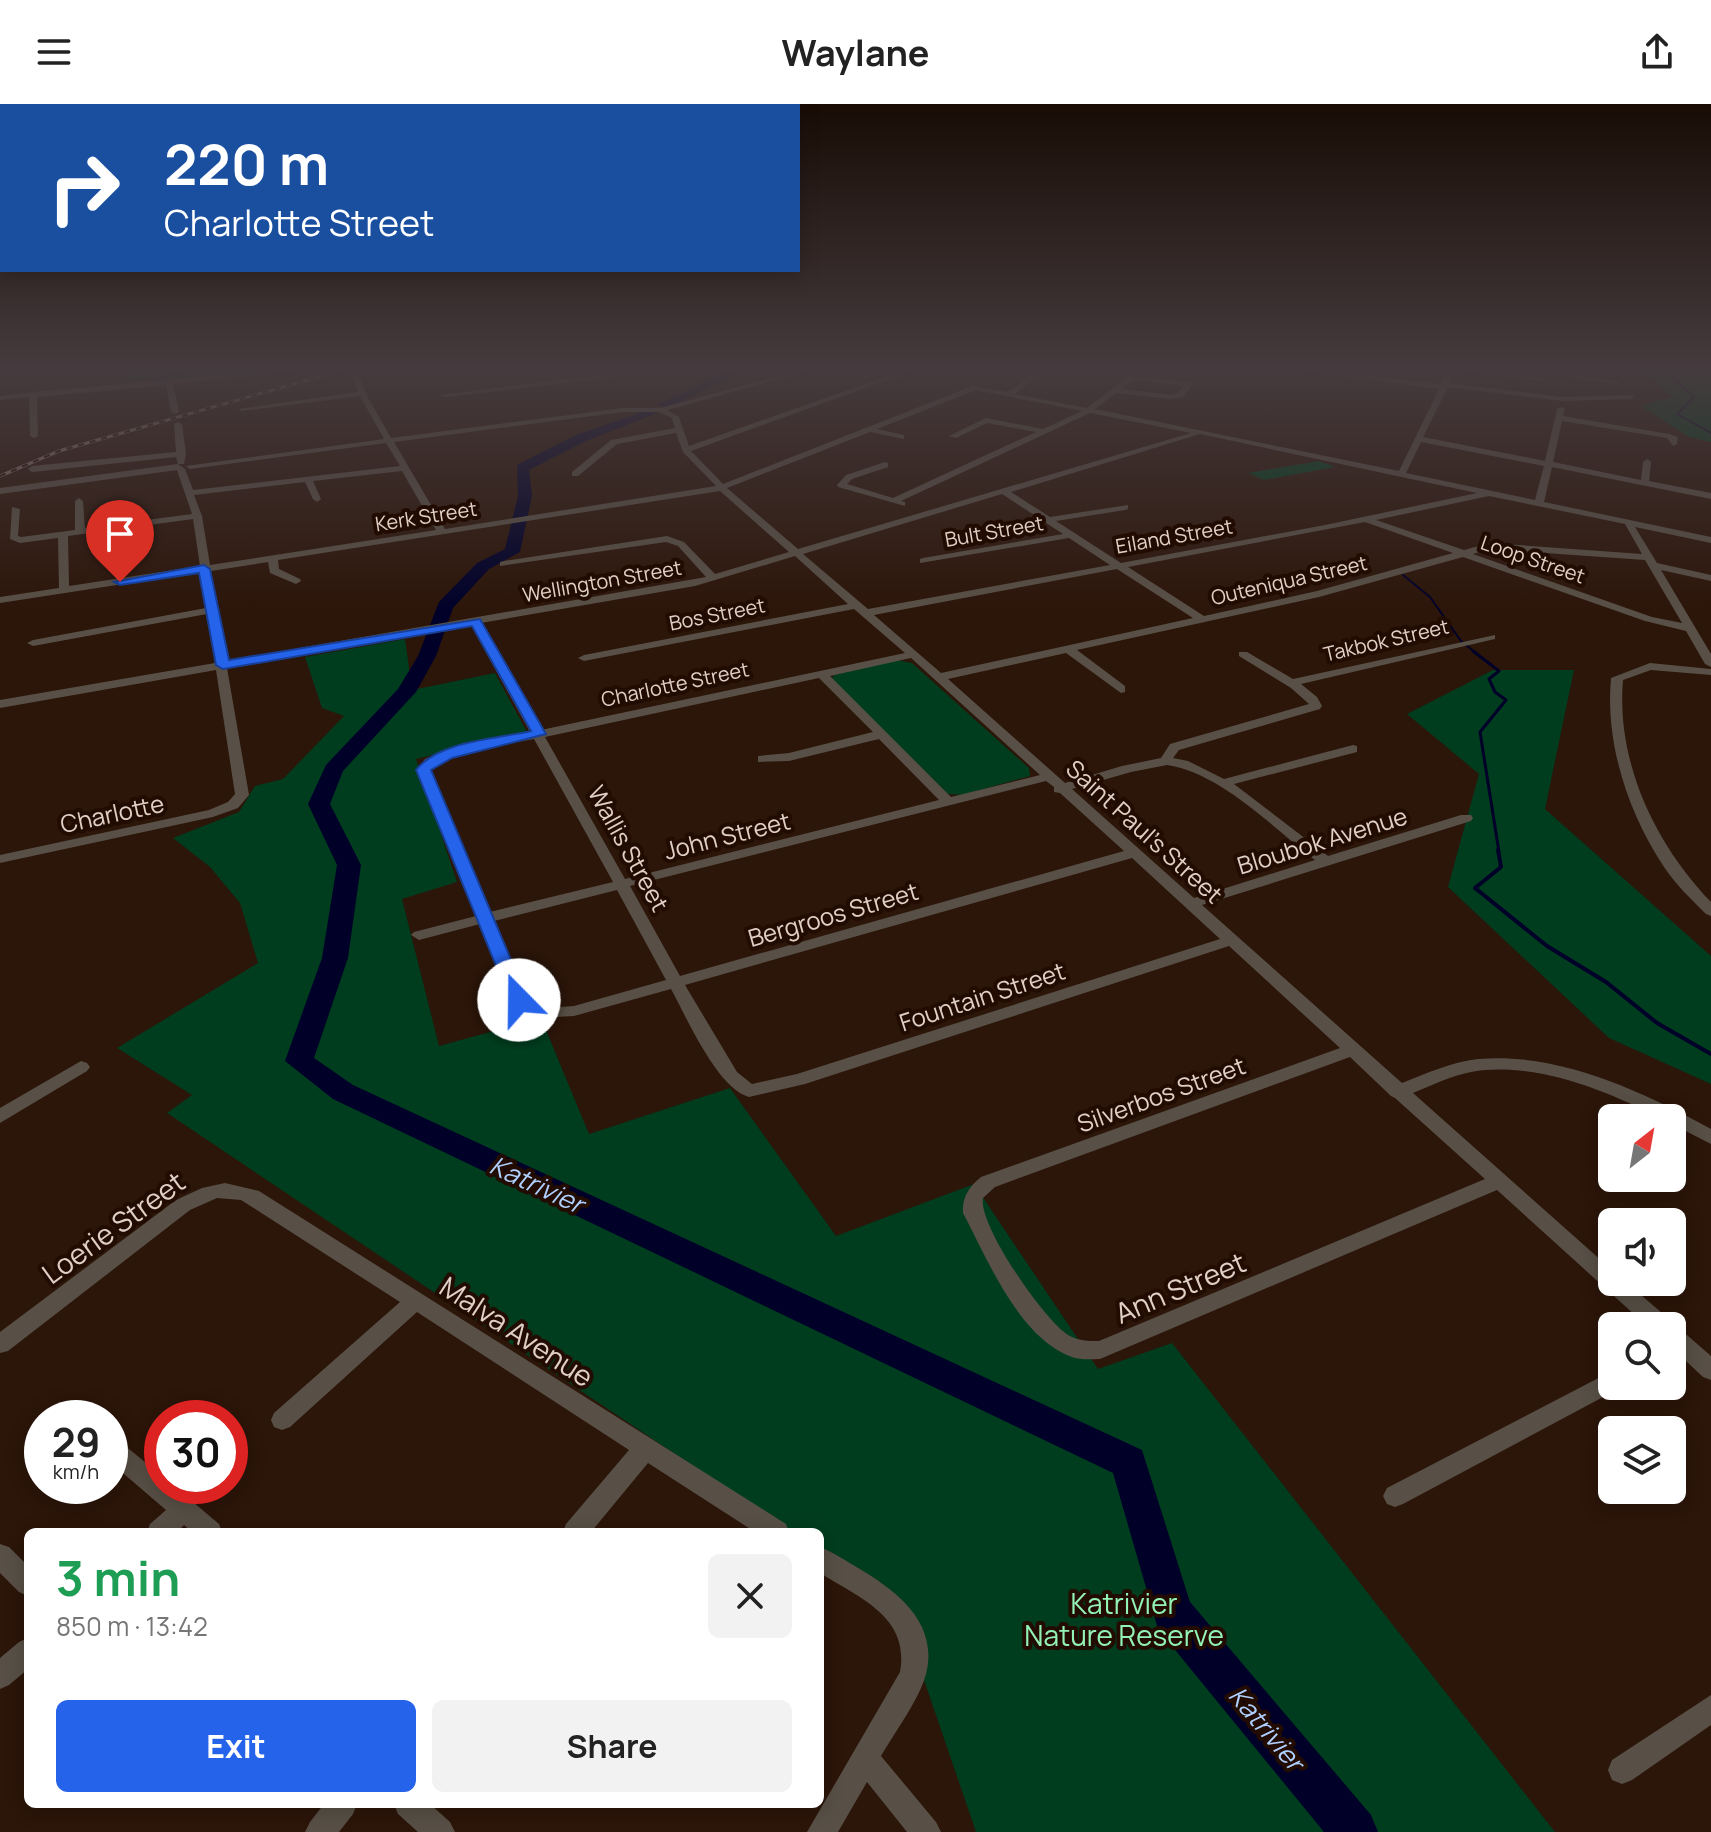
<!DOCTYPE html>
<html lang="en">
<head>
<meta charset="utf-8">
<style>
  body { margin:0; font-family:Manrope,sans-serif; background:#f2f2f2; color:#222; height:100vh; display:flex; flex-direction:column; font-size:30px; white-space:nowrap }
  * { box-sizing:border-box; margin:0 }
  p { font-size:26px; color:#767676 }
  .icon { flex:none; width:44px; height:44px; fill:none; stroke:currentColor; stroke-width:2; stroke-linecap:round; stroke-linejoin:round }
  .map { position:relative; flex:1; overflow:hidden }
  .drawer { position:absolute; left:24px; top:1424px; width:800px; height:280px; display:flex; flex-direction:column; background:#fff; border-radius:12px; box-shadow:0 4px 20px #0003 }
  .drawer>* { flex:none }
  .top-card { position:absolute; left:0px; top:0px; width:800px; height:168px; box-shadow:0 4px 20px #0003; background:#1a4fa0; color:#fff; overflow:hidden }
  .needle { width:52px; rotate:31deg }
  .controls { position:absolute; left:1598px; top:1000px; display:grid; gap:16px }
  .controls a { display:grid; place-items:center; width:88px; height:88px; border-radius:12px; background:#fff; box-shadow:0 4px 20px #0003; font-size:40px }
  .speed { position:absolute; left:24px; top:1296px; display:flex; gap:16px; font-size:40px; font-weight:700; text-align:center }
  .speed>* { display:grid; place-content:center; width:104px; height:104px; border-radius:50%; background:#fff; box-shadow:0 4px 20px #0003; line-height:1 }
  .speed small { font-size:20px; font-weight:400 }
  .speed .limit { border:12px solid #d22; background:#fff; color:#111 }
  .pin { position:absolute; display:grid; place-items:center; width:68px; height:68px; color:#fff; margin:-82px -34px; border-radius:50% 50% 50% 0; rotate:-45deg; box-shadow:0 0 8px #0007 }
  .pin .icon { rotate:45deg }
  .me { position:absolute; width:88px; margin:-44px; rotate:338deg; stroke-linejoin:round; filter:drop-shadow(0 0 6px #0008) }
  .turn { display:flex; align-items:center; gap:28px; height:168px; padding:0 32px; font-size:36px }
  .turn .icon { width:104px; height:104px; stroke-width:2.5 }
  .turn b { display:block; font-size:56px; line-height:68px }
  .round { display:grid; place-items:center; flex:none; width:84px; height:84px; border-radius:12px; background:#f2f2f2 }
  .summary { display:flex; align-items:center; justify-content:space-between; height:136px; padding:0 32px }
  h1 { font-size:48px; font-weight:700; line-height:60px; color:#1e9e55 }
  .button { display:flex; gap:16px; margin-top:auto; padding:16px 32px }
  .button a { flex:1; height:92px; border-radius:12px; background:#2563eb; color:#fff; font-size:32px; font-weight:700; line-height:92px; text-align:center }
  .button a+a { background:#f2f2f2; color:#222 }
  header { display:flex; justify-content:space-between; align-items:center; height:104px; padding:0 32px; background:#fff; font-size:36px; font-weight:700 }
  .map>svg:first-child { display:block }
</style>
</head>
<body>
<header><svg class="icon" aria-label="menu" viewBox="0 0 24 24"><path d="M4 6h16M4 12h16M4 18h16"/></svg>Waylane<svg class="icon" aria-label="share" viewBox="0 0 24 24"><path d="M12 15V3M7 8l5-5 5 5M5 13v7h14v-7"/></svg></header>
<div class="map">
<svg width="1711" height="1728" viewBox="0 0 1711 1728">
  <rect width="100%" height="100%" fill="#2c1509"/>
  <path fill="#003d1e" d="M139,266H269V268L185,276L119,277Z
    M1640,266H1711V338L1689,333L1641,302L1672,293Z
    M1319,357L1335,363L1264,376L1248,369Z
    M405,535L412,586L495,569L527,628L416,655L457,778L402,795L439,942L541,914L589,1030L730,984L836,1132L974,1080L1098,1265L1172,1239L1555,1728H976L898,1500L820,1447V1428H791L167,1009L192,991L117,944L258,859L240,799L210,763L173,734L239,708L255,682L283,675L344,612L322,604L305,553Z
    M897,556L912,559L1029,664L1030,672L962,691L948,690L832,575L834,571Z
    M1493,566H1574L1545,705L1711,852V980L1609,934L1448,783L1479,670L1407,610Z"/>
  <g fill="none" stroke-linecap="round" stroke-linejoin="round">
    <path stroke="#000029" stroke-width="2" d="M1664,266L1694,293L1677,310L1711,329
      M151,276L199,266
      M1403,471L1430,493L1461,537L1476,549"/>
    <path stroke="#000029" stroke-width="3" d="M1473,547L1499,567L1489,575L1495,588L1506,596L1480,628L1499,748"/>
    <path stroke="#000029" stroke-width="4" d="M1498,746L1501,763L1475,784L1547,842L1606,878L1657,919L1711,950"/>
    <path fill="#000029" fill-rule="evenodd" d="M731,266H747L667,304L657,301Z
      M650,305L660,308L586,337L529,366L532,392L520,448L489,465L453,504L436,552L416,588L343,667L330,700L361,761L348,854L314,954L353,981L1142,1346L1190,1498L1371,1711L1378,1728H1324L1158,1525L1113,1369L333,995L285,957L322,854L337,761L308,700L326,661L398,585L418,552L439,498L477,459L505,445L518,392L517,361L576,331Z"/>
    <path fill="#585046" fill-rule="evenodd" d="M276,266H303L173,280L179,308L175,310L171,308L166,281L37,293L38,332L34,334L30,332L29,293L0,296V292L33,288Z
      M350,266H357L366,290L391,334L623,304H660L801,266H812L667,306L679,313L689,342L905,266H915L691,347L723,380L972,282L1008,288L1037,266H1045L1015,290L1087,304L1129,272L1189,278L1193,280L1183,293L1171,295L1116,289L1095,305L1399,367L1439,285L1298,266H1320L1441,280L1448,266H1455L1449,279L1562,293L1634,291L1631,295L1562,297L1448,283L1423,333L1545,357L1557,305L1561,303L1565,305L1563,312L1669,330L1678,333L1677,340L1673,342L1667,334L1562,317L1553,358L1641,376L1643,358L1647,355L1651,358L1649,377L1711,389V395L1552,363L1544,398L1711,433V439L1635,423L1657,459L1711,471V477L1661,466L1711,550V563L1705,560L1686,527L1645,517L1463,453L1319,493L1077,546L1125,582V588L1121,589L1066,549L948,575L1065,679L1122,662L1161,654L1170,640L1309,600L1291,584L1239,552V548H1247L1293,575L1495,531V535L1301,580L1317,593L1322,602L1320,605L1179,646L1173,654L1188,657L1224,675L1353,641L1357,642V648L1234,680L1328,752L1461,711H1471L1473,714L1471,717L1202,801L1402,979C1427,969 1452,958 1478,955C1559,948 1642,987 1711,1025V1040L1672,1020V1014H1660C1605,986 1535,957 1471,968C1451,972 1432,981 1413,989L1612,1166V1178H1626L1670,1216L1673,1222L1680,1225L1711,1252V1276L1703,1273L1672,1244V1222H1647L1497,1086L1100,1255C1092,1255 1083,1256 1075,1254C1020,1237 988,1156 963,1109C962,1093 969,1083 981,1073L1340,944L1229,842L805,980L749,993C717,984 687,914 671,885L574,912L537,914L511,896L480,820L419,836L411,831L414,828L476,812L417,666L425,655L442,647L530,628L471,521L227,564L249,691L238,704L213,713L0,759V751L209,706L228,698L235,690L216,566L0,604V596L215,559L207,510L33,542L27,539L33,536L206,504L201,468L0,499V493L59,484L58,434L20,439L10,435L12,403L20,405L18,432L21,433L75,426V397L79,394L83,397L85,424L192,410L177,366L0,390V384L178,360L185,365L193,386L400,362L386,339L190,365L186,362L384,335L360,292L242,307L238,305L358,288ZM1133,276L1184,282L1177,289L1171,291L1121,285ZM976,286L1082,307L1043,325L986,314L949,332L956,334L987,319L1036,328L893,394L847,380L852,375L888,363V359L885,358L846,371L837,381L838,383L905,402V398L901,397L1090,309L1191,329L798,445L727,384L870,328L904,335V331L877,325ZM623,308H659L672,314L675,324L611,336L572,368V372H578L617,340L676,329L683,348L716,382L445,425L394,338ZM1200,330L1477,389L1325,421L1121,459L1056,417L1125,406L1128,405V401L1050,413L1011,388ZM1421,338L1544,362L1535,396L1406,369ZM402,367L436,426L210,461L202,412L194,391L305,378L313,395L317,398L321,395L313,377ZM720,387L789,448L715,470L684,438L667,432L504,457L500,458V462L666,438L678,442L706,473L226,557L211,467L268,458L270,469L296,480L301,477L300,475L279,465L278,456ZM1002,390L1063,430L923,454L920,455V459L1069,434L1110,461L868,505L803,450ZM1489,392L1625,420L1642,450L1490,439L1464,446L1376,416ZM193,415L200,462L69,482L68,432ZM1365,418L1453,449L1317,487L1204,512L1128,463ZM1490,445L1645,456L1682,519L1652,513L1473,450ZM795,452L848,500L584,551L578,554L584,557L854,505L905,549L541,626L481,519L695,482ZM1117,465L1193,514L941,569L874,511ZM911,554L1040,671L951,693L830,572ZM819,574L873,628L789,649L758,652V658L789,657L879,635L939,696L625,775L545,633ZM534,635L613,778L490,808L431,666C445,647 510,640 534,635ZM1167,661C1221,669 1273,724 1315,756L1194,794L1072,685L1131,668ZM1046,677L1054,683V688L1060,689L1124,747L680,872L630,782ZM1132,754L1220,835L797,970L752,980L737,968L685,881ZM617,786L666,876L574,902L546,904L526,893L494,817ZM1350,953L1391,992L1395,994L1485,1075L1099,1237C1087,1237 1079,1237 1068,1231C1044,1216 978,1121 983,1094L995,1083Z
      M1462,266H1484L1546,275L1542,277Z
      M1574,266H1581V271L1620,278L1616,280L1575,275Z
      M607,270L610,274L445,293L441,291Z
      M178,318L182,320L186,350L184,360H178L176,353L32,368L28,365L32,362L176,348L174,320Z
      M1650,559L1711,565V571L1651,566L1623,576C1616,658 1655,740 1711,798V812L1706,810C1691,795 1676,781 1664,763C1628,709 1605,639 1611,574Z
      M81,957L87,959L90,963L87,967L0,1019V1004Z
      M225,1079L259,1087L786,1420L789,1428H755L648,1359L591,1428H563L566,1420L629,1346L417,1208L290,1323L282,1326L274,1323L271,1316L274,1309L400,1198L241,1096L217,1094L190,1106L8,1247L0,1249V1228L176,1096L202,1084Z
      M1612,1267V1282H1621L1620,1284L1403,1400L1395,1403L1387,1400L1383,1392L1387,1384Z
      M110,1332L118,1336L162,1372V1382H174L219,1420L222,1428H192L184,1421L177,1428H147L150,1420L166,1406L110,1358Z
      M0,1440L9,1443L28,1462V1492L19,1488L0,1469Z
      M820,1443C833,1448 846,1457 858,1464C897,1487 939,1519 926,1570C919,1596 895,1628 881,1652L936,1718L941,1728H907L867,1678L838,1728H807L900,1568C910,1513 860,1494 820,1469Z
      M28,1534V1565L9,1581L0,1585V1554L19,1538Z
      M1711,1591V1621L1632,1676L1622,1680L1612,1676L1608,1666L1612,1656Z
      M324,1700H357L353,1710L339,1728H305L310,1718Z
      M394,1700H430L450,1718L455,1728H418L398,1710Z"/>
    <defs>
      <path id="rail" d="M0,372L59,347L343,266"/>
    </defs>
    <use href="#rail" stroke="#847066" stroke-width="3"/>
    <use href="#rail" stroke="#220c02" stroke-width="2" stroke-dasharray="6" stroke-linecap="butt"/>
  </g>
  <linearGradient id="sky" x2="0" y2="1"><stop stop-color="#180c05"/><stop offset="0.52" stop-color="#453b3e"/><stop offset="1" stop-color="#453b3e" stop-opacity="0"/></linearGradient>
  <rect width="1711" height="508" fill="url(#sky)"/>
  <path fill="#2563eb" stroke="#184099" stroke-width="2" d="M204,461L210,465L229,556L480,515L546,630L452,654L431,666L528,896L526,901H512L510,896L416,666C438,637 497,635 531,627L472,522L223,565L216,561L199,469L120,481L114,478Z"/>
  <g text-anchor="middle" dominant-baseline="central" stroke-width="8" stroke-linejoin="round" paint-order="stroke">
    <g font-size="20" fill="#e1d0c8" stroke="#220c02">
      <text transform="translate(426 412) rotate(-9)">Kerk Street</text>
      <text transform="translate(994 427) rotate(-10)">Bult Street</text>
      <text transform="translate(1174 432) rotate(-10)">Eiland Street</text>
      <text transform="translate(1533 455) rotate(19)">Loop Street</text>
      <text transform="translate(1289 476) rotate(-13)">Outeniqua Street</text>
      <text transform="translate(602 477) rotate(-10)">Wellington Street</text>
      <text transform="translate(717 510) rotate(-11)">Bos Street</text>
      <text transform="translate(1386 536) rotate(-13)">Takbok Street</text>
      <text transform="translate(675 580) rotate(-12)">Charlotte Street</text>
    </g>
    <g font-size="24" fill="#e1d0c8" stroke="#220c02">
      <text transform="translate(112 709) rotate(-12)">Charlotte</text>
      <text transform="translate(1145 727) rotate(42)">Saint Paul's Street</text>
      <text transform="translate(727 731) rotate(-14)">John Street</text>
      <text transform="translate(1322 736) rotate(-17)">Bloubok Avenue</text>
      <text transform="translate(629 744) rotate(61)">Wallis Street</text>
      <text transform="translate(833 810) rotate(-16)">Bergroos Street</text>
      <text transform="translate(982 892) rotate(-18)">Fountain Street</text>
      <text transform="translate(1161 990) rotate(-20)">Silverbos Street</text>
    </g>
    <g font-size="26" font-style="italic" fill="#afd0ff" stroke="#220c02">
      <text transform="translate(537 1080) rotate(25)">Katrivier</text>
      <text transform="translate(1267 1624) rotate(50)">Katrivier</text>
    </g>
    <g font-size="28" fill="#e1d0c8" stroke="#220c02">
      <text transform="translate(113 1123) rotate(-36)">Loerie Street</text>
      <text transform="translate(1180 1183) rotate(-23)">Ann Street</text>
      <text transform="translate(517 1227) rotate(33)">Malva Avenue</text>
    </g>
    <g font-size="28" fill="#93f2b5" stroke="#220c02">
      <text x="1124" y="1499">Katrivier<tspan x="1124" dy="32">Nature Reserve</tspan></text>
    </g>
  </g>
</svg>
<div class="controls">
<a><svg class="needle" viewBox="-14 -14 28 28"><path d="M0-13l5 13h-10z" fill="#e53935"/><path d="M0 13l5-13h-10z" fill="#767676"/></svg></a>
<a><svg class="icon" aria-label="sound" viewBox="0 0 24 24"><path d="M4 9h4l5-4v14l-5-4H4zM17 9q2 3 0 6"/></svg></a>
<a><svg class="icon" aria-label="search" viewBox="0 0 24 24"><circle cx="10" cy="10" r="6"/><path d="M15 15l6 6"/></svg></a>
<a><svg class="icon" aria-label="layers" viewBox="0 0 24 24"><path d="M12 4l9 5-9 5-9-5zM3 14l9 5 9-5"/></svg></a>
</div>
<div class="speed"><div>29<small>km/h</small></div><div class="limit">30</div></div>
<div class="pin" style="left:120px;top:478px;background:#d93025"><svg class="icon" aria-label="arrive" viewBox="0 0 24 24"><path d="M6 21V4h12l-3 4 3 4H6"/></svg></div>
<svg class="me" style="left:519px;top:896px" viewBox="-20 -20 40 40"><circle r="19" fill="#fff"/><path d="M0-13L10 11 0 6-10 11z" fill="#2563eb"/></svg>
<div class="top-card">
<div class="turn"><svg class="icon" aria-label="right" viewBox="0 0 24 24"><path d="M7 20v-9h11M14 6l5 5-5 5"/></svg><div><b>220 m</b>Charlotte Street</div></div>
</div>
<section class="drawer">
<div class="summary"><div><h1>3 min</h1><p>850 m · 13:42</p></div><a class="round"><svg class="icon" aria-label="close" viewBox="0 0 24 24"><path d="M6 6l12 12M18 6L6 18"/></svg></a></div>
<div class="button"><a>Exit</a><a>Share</a></div>
</section>
</div>
</body>
</html>
